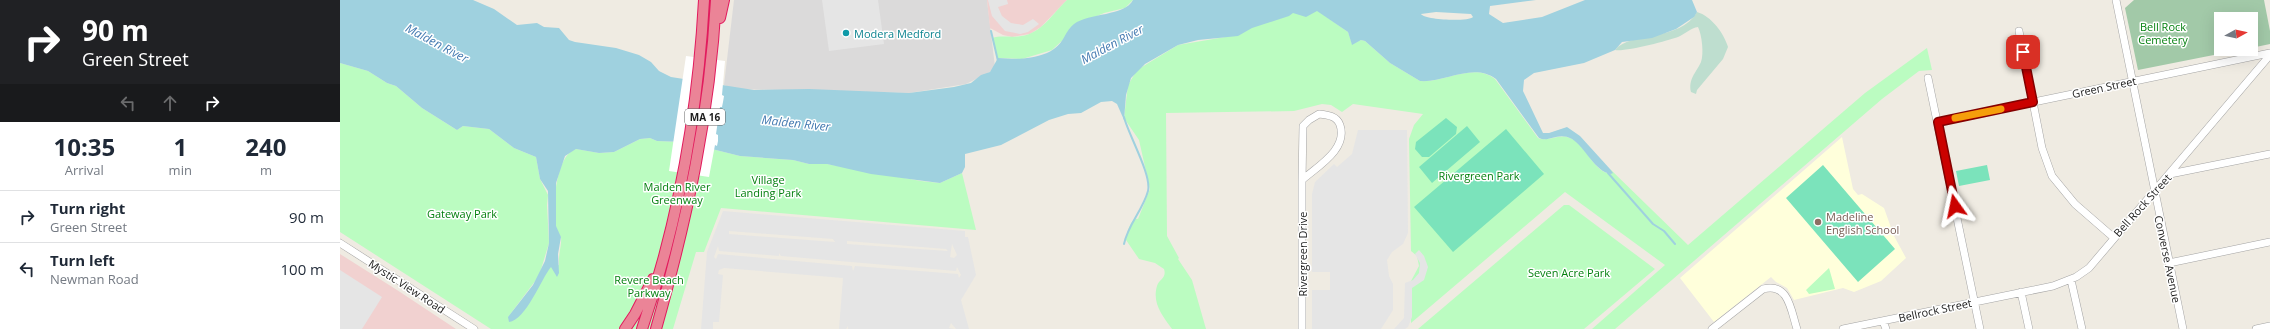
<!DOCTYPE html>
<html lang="en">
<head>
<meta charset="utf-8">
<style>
  body { margin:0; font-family:"Open Sans",sans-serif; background:#f6f6f7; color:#1f2937; height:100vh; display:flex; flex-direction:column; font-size:15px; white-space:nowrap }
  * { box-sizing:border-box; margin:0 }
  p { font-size:13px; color:#747a83 }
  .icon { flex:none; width:22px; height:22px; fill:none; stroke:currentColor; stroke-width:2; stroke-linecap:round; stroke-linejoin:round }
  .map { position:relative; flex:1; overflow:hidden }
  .panel { display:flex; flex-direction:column; background:#fff; width:340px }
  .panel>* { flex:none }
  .top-card { background:#202124; color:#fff; overflow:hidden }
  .needle { width:26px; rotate:82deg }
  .tools { position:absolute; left:1874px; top:12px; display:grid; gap:8px }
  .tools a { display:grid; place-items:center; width:44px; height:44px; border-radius:0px; background:#fff; box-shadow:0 4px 16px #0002; font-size:20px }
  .pin { position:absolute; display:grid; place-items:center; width:34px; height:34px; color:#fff; margin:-17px; border-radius:8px; box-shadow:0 2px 6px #0006 }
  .me { position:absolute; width:44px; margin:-22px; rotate:348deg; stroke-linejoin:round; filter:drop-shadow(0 0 3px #0008) }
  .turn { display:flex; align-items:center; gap:14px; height:84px; padding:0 16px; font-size:18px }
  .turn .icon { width:52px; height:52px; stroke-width:2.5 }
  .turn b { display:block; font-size:28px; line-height:34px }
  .lanes { display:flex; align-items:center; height:38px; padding:0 16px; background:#0003; justify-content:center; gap:20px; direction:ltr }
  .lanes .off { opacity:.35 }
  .eta { display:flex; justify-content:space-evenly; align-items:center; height:68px; text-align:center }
  .eta b { font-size:24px; font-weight:700; line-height:28px }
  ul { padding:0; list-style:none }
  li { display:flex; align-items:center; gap:12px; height:52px; padding:0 16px; border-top:1px solid #e0e1e3 }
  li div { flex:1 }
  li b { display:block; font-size:15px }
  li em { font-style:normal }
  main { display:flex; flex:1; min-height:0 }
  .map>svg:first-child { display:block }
</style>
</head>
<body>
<main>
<section class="panel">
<div class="top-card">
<div class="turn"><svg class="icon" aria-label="right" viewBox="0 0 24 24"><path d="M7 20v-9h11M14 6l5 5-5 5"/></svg><div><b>90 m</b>Green Street</div></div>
<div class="lanes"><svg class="icon off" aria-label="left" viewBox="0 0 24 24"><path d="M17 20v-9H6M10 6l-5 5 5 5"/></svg><svg class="icon off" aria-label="ahead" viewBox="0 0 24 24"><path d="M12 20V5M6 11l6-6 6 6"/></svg><svg class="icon" aria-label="right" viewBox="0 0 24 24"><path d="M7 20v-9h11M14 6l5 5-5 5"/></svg></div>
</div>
<div class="eta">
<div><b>10:35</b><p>Arrival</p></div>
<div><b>1</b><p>min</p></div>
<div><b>240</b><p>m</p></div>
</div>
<ul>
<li><svg class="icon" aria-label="right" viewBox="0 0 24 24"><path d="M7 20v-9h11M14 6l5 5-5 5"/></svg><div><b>Turn right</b><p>Green Street</p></div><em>90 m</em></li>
<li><svg class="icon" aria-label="left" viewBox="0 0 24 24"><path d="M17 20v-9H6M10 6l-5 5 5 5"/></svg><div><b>Turn left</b><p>Newman Road</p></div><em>100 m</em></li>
</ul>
</section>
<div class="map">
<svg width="1930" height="329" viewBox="0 0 1930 329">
  <rect width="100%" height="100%" fill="#efebe2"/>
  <path fill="#dbdada" d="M394,0H647L655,67L650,72L626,84L569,93L395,89L384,85Z"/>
  <path fill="#f1d1d0" d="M647,0H727L701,27L690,34L672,37L663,35L650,28Z
    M0,254L57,290L116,329H0Z"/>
  <path fill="#ffffdb" d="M1502,137L1513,189L1518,195L1522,194L1544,208L1554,236L1566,258L1541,281L1514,292L1503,288L1454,300L1447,288L1436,282L1431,277L1374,322L1340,278Z"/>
  <path fill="#bedecf" d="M1357,12C1371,16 1384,33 1388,47L1383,59L1357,90L1356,94L1351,92C1348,79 1356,73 1361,62C1364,54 1362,35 1358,27C1351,28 1345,34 1338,37C1327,41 1285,52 1275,50C1290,31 1340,42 1357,12Z"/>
  <path fill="#a2c9a8" d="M1794,0H1924L1930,31V44L1911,48V19H1881V49H1904L1798,70L1785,8Z"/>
  <path fill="#bbfcc1" d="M727,0H793L785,8L764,13L730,28L726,37L712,50L682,59L658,58L652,38C662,35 670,38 681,36C701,34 713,13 727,0Z
    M974,8L1008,32L1012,44L1021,40L1025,41L1050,63L1080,81C1105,83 1133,62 1155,79L1198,138C1209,143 1218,132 1232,139C1246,146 1254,172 1271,174L1272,173L1270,169L1348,245L1525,93L1587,48L1592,70L1579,71L1542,99L1275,329H1252L1325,265L1225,192L1071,323V281L1079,266L1077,256L1071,251L1069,139L1074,125L1083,114L1013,104L1002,112L991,105L982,104L954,111L826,113L827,236L839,258L838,259L852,280L866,329H832C822,315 812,303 817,286C819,279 827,278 824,269L815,263L799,259L786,240C787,233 791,217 798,219L810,189L799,140L784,118L788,85L797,70L838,45L891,36L929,19H939L952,12Z
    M0,63L28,71L47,83L56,86L82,108L117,130L123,126L149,129L174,148L196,157L200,179L208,195L207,205L209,243L199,276L168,317L211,266L219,265C218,256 222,243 221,238C220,234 217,231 216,227C212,209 215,155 236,149L259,153L274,152L300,139L310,138L317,141L344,142L400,156L453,160L469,164H487L581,181L600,183L622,173L636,230L381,208L364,252H356L333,329H151L0,232Z
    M1224,205H1229L1315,269L1244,329H1078Z
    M1489,268L1495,289L1469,294L1466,290Z"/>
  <path fill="#7be3bb" d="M1106,118L1117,127L1116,134L1089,157H1082L1075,149L1076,142Z
    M1127,126L1140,142L1092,183L1079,167Z
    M1166,129L1204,174L1113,252L1074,207Z
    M1483,165L1555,249L1518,282L1446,198Z
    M1647,165L1650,180L1619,186L1616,171Z"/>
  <path fill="#e5e5e5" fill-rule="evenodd" d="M482,0H538L544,44L489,51Z
    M648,0H667L668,4L658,7L662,16L671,23L683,25L693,19L699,24L688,32L680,34L665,31L652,16Z
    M1018,130H1067L1068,233L1063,244L1052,252L1047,260L1049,276L1053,284V310L1041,329H972V290H990V272H972V194L975,182L994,164L997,167L1012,154Z
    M383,211L625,231V237H628L636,275L621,300L629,329H616L611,323L609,328L614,329H508V326L506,329H499L503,278L384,268L379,270L378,274L383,275L379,322H373V329H361L367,252ZM389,231L493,239L495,242L389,234ZM507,241L606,249L608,251L507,244ZM612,244L617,255L614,258L610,257ZM378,246L379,251L439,256V253L441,256L616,271L617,267L621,275L619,278L618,274L515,266L513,271L512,266L378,254L376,259L374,257Z
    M1079,250L1084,256L1088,267L1084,280L1072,288V317L1068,327L1065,329H1054L1064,318L1065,283L1073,280L1079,273L1080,263L1075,254Z
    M0,270L42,297L22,329H0Z"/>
  <path fill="#9fd1df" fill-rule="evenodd" d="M0,0H133L154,9L177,25L197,23L204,27L219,28L229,40L235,42L276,48L299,55L311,62L319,71L331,77L414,90L469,89L569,93L614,87L631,83L641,75L650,72L658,58C676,59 689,60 707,53C725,45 723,33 734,24C749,13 785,16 793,0H1196L1150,6L1149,14L1163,23L1202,17L1245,0H1352L1357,12L1354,17L1336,29L1312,38L1282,42L1275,50L1244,63L1194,73L1184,80L1183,91L1203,133H1209L1227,127L1240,136L1270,169L1273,173L1271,174C1255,172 1245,147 1232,139C1218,131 1209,143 1199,138L1156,79C1133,62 1105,83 1080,81L1050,63L1025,41L1021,40L1012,45L1008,32L977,11L966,17L953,13L949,16L912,28L898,36L858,40L838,45L805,64L791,78L786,95L784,120L777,104L772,101L761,102L741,113L728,114L709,120L661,145L625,154V167L622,173L600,183L531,174L487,164H469L453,160L400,156L344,142L317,141L310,138L300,139L274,152L259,153L236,149L225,156L216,183V226L221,237L218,254L219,273L217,277L211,267C201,279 186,320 169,322L168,317L193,285L205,261L209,243L208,191L200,179L196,157L174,148L149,129L123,126L117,130L82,108L56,86L47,83L28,71L0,63ZM1096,12L1131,14L1133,17C1128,22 1085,20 1081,14Z"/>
  <path fill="#fff" d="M346,56L385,61L382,95L384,96L383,102L382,107H380L376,134L378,135V141L377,146L375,145L369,177L329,171Z"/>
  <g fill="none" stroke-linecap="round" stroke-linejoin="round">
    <path stroke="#9fd1df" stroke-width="2" d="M651,31L658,61
      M784,117C788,134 812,175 808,191C803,210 788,224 784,244
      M1268,173L1313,224L1324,231L1335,244"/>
    <defs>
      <path id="minor" d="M1776,0L1843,329
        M1679,31L1702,148L1712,176L1735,204L1773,237
        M1588,78L1640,329
        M979,114C988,115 997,116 1000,125C1008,149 978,166 962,180L963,126L969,120Z
        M1597,122L1930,53
        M1830,174L1930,154
        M0,243L134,329
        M1829,263L1930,242
        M1731,280L1742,329
        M1681,292L1689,329
        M1543,321L1546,329
        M962,329V180
        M1372,329L1423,289C1449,282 1451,311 1457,329
        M1503,329L1713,286L1736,277L1749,268L1930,55
        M1916,329L1930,326"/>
      <path id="highway" d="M380,18L384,0
        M285,329L295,314L313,279
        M302,329C338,223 358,112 364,0
        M316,329C347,219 370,114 376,0"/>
    </defs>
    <use href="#minor" stroke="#a4a4a4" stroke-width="8"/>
    <use href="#highway" stroke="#e21a5d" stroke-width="12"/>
    <use href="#minor" stroke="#fff" stroke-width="7"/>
    <use href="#highway" stroke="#eb8497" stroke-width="10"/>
  </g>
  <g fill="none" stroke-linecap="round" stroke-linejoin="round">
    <defs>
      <path id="route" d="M1615,206L1598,122L1693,102L1683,52"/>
    </defs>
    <use href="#route" stroke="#830100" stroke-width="10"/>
    <use href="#route" stroke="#ca0100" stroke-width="7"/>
    <path stroke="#f59e0b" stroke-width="7" d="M1615,118L1661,109"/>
  </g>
  <circle fill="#0f9aa8" stroke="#fff" stroke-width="1.5" cx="506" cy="33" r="4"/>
  <circle fill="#8d6e63" stroke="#fff" stroke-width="1.5" cx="1478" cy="222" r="4"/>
  <g text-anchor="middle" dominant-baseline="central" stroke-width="3" stroke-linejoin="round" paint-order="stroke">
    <rect fill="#fff" stroke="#616161" stroke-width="1" x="345" y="109" width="40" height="16" rx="3"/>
    <g font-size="10" font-weight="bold" fill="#1d1d1d">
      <text x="365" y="117">MA 16</text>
    </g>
    <g font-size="11" fill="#058110" stroke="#fff">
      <text x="1823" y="26">Bell Rock<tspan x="1823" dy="13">Cemetery</tspan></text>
      <text x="1139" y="175">Rivergreen Park</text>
      <text x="428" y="179">Village<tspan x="428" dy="13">Landing Park</tspan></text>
      <text x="337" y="186">Malden River<tspan x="337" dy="13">Greenway</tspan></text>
      <text x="122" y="213">Gateway Park</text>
      <text x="1229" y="272">Seven Acre Park</text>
      <text x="309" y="279">Revere Beach<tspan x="309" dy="13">Parkway</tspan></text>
    </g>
    <g font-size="11" fill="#0d838f" stroke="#fff" text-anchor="start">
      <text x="514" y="33">Modera Medford</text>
    </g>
    <g font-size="11" fill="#1d1d1d" stroke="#fff">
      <text transform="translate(1764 87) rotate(-12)">Green Street</text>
      <text transform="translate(1802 205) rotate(-48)">Bell Rock Street</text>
      <text transform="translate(962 254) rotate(-90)">Rivergreen Drive</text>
      <text transform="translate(1828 259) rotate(78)">Converse Avenue</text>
      <text transform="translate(67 286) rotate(33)">Mystic View Road</text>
      <text transform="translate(1595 310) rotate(-12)">Bellrock Street</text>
    </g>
    <g font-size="11" fill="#785e54" stroke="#fff" text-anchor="start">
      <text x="1486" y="216">Madeline<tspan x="1486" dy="13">English School</tspan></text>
    </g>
    <g font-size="12" font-style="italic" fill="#447ab1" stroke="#fff">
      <text transform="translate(97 43) rotate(28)">Malden River</text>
      <text transform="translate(772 44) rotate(-28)">Malden River</text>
      <text transform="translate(456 123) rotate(6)">Malden River</text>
    </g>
  </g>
</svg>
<div class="tools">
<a><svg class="needle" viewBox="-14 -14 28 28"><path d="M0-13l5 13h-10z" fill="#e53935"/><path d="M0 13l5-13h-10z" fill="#747a83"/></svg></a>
</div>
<div class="pin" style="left:1683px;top:52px;background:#d93025"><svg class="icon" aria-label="arrive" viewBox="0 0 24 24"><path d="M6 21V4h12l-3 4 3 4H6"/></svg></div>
<svg class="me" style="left:1615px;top:206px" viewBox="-20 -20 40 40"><path d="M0-17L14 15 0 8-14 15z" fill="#ca0100" stroke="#fff" stroke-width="4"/></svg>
</div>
</main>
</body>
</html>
